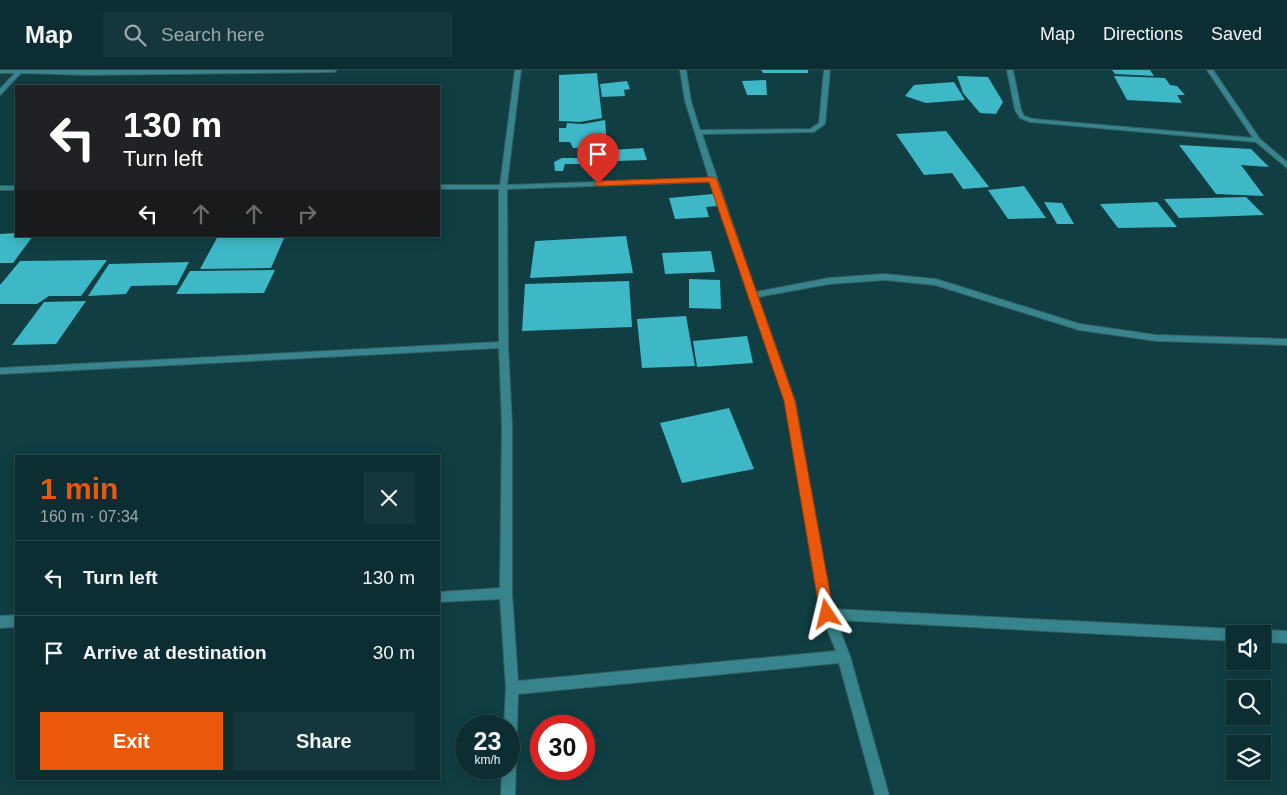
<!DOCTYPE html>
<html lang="en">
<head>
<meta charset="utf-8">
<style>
  body { margin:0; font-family:Helvetica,sans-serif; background:#15363a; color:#f1f3f6; height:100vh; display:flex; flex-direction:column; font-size:19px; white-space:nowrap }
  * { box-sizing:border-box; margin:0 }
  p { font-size:16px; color:#9aa8ac }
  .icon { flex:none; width:28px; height:28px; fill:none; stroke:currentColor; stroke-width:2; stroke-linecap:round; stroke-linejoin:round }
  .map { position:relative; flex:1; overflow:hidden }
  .panel { position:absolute; left:15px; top:385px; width:425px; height:325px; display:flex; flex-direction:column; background:#0c2e32; border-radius:0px; box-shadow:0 2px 12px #0003,0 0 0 1px #2c4a4d }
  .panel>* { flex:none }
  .banner { position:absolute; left:15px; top:15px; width:425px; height:152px; border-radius:0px; box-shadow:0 2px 12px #0003,0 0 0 1px #2c4a4d; background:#202124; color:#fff; overflow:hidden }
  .buttons { position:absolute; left:1226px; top:555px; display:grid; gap:10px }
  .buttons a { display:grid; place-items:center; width:45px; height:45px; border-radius:0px; background:#0c2e32; box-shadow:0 2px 12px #0003,0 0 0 1px #2c4a4d; font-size:25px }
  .speed { position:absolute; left:455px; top:645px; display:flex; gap:10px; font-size:25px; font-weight:700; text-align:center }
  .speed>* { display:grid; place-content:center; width:65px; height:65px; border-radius:50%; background:#0c2e32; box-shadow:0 2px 12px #0003,0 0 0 1px #2c4a4d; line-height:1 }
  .speed small { font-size:12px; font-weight:400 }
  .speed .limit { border:8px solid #d22; background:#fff; color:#111 }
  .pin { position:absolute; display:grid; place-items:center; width:42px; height:42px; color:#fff; margin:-51px -21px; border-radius:50% 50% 50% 0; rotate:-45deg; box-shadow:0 0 5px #0007 }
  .pin .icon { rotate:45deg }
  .me { position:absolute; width:55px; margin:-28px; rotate:350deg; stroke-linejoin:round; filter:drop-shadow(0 0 4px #0008) }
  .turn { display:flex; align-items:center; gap:18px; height:105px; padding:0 25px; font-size:22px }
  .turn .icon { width:65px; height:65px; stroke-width:2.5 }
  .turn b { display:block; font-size:35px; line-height:42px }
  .lanes { display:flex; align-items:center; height:48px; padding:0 25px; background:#0003; justify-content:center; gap:25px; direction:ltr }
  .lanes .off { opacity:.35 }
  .round { display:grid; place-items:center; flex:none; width:52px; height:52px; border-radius:0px; background:#15363a }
  .summary { display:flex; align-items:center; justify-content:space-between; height:85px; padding:0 25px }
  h1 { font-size:30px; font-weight:600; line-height:38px; color:#ea580c }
  .action { display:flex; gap:10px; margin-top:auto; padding:10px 25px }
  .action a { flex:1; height:58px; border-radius:0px; background:#ea580c; color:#fff; font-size:20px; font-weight:600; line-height:58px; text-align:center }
  .action a+a { background:#15363a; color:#f1f3f6 }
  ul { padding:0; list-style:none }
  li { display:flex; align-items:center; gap:15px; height:75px; padding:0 25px; border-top:1px solid #2c4a4d }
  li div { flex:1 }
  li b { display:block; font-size:19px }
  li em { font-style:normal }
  header { display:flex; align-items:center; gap:30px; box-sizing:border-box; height:70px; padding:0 25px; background:#0c2e32; border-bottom:1px solid #2c4a4d }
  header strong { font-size:24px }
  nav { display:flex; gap:28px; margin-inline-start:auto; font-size:18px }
  .search { width:350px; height:45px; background:#15363a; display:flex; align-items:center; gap:12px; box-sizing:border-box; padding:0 18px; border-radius:0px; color:#9aa8ac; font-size:19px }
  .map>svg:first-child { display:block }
</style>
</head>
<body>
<header>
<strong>Map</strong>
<div class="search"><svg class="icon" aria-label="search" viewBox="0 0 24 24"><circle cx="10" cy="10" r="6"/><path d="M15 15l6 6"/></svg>Search here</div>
<nav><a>Map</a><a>Directions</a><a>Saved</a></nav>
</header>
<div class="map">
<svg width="1287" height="725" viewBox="0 0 1287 725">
  <rect width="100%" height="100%" fill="#103e43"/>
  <path fill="#3eb8c6" d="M761,0H808V3H763Z
    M1112,0H1150L1154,6L1115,4Z
    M597,3L602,48L580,52L559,51V5Z
    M957,6L988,7L1003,32L996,44L980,43L963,23Z
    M1114,6L1165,8L1170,15L1177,16L1185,25H1177L1182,33L1127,30Z
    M766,10L767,25H747L742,11Z
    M627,11L630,19L624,20L625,26L602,27L600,14Z
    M954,12L965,30L926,33L905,26L914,15Z
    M605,50L607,76L573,78L570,72H559V58H566L567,53L583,54Z
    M946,61L989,117L963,119L952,103L924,105L896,64Z
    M1179,75L1251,79L1269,97L1241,95L1264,126L1216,124Z
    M643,78L647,90L616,91L612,80Z
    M562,88H587L586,94H565L563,101H555L554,92Z
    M1024,116L1046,148L1008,149L988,120Z
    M713,124L717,136L706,137L709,147L675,149L669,128Z
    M1246,127L1264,145L1179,148L1164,129Z
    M1044,132L1062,133L1074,154H1057Z
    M1157,132L1177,157L1118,158L1100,134Z
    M16,163V166H33L13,193H0V164Z
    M218,166H285L271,198L200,199Z
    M626,166L633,203L530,208L535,171Z
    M711,181L715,202L665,204L662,183Z
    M107,190L81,226H49L37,234H0V215L20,191Z
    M189,192L177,215L131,216L126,224L88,226L109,194Z
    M275,200L264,223L176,224L190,201Z
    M689,209L720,210L721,239L689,238Z
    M629,211L632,257L522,261L525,214Z
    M86,231L56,274L12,275L44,232Z
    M686,246L695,296L642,298L637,249Z
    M747,266L753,293L697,297L693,271Z
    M729,338L754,399L682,413L660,353Z"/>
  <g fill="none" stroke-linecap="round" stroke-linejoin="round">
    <defs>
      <path id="street" d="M0,0H337L334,2L87,5L21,3L0,25V19L15,3H0Z
        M515,0H521L507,115L709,108L685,31L680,0H686L691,31L700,60L810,59L819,53L824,0H830L825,54L814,62L702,64L756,222L829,208L885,204L936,209L1080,254L1156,265L1287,269V275L1156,271L1079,260L935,215L885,210L829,214L758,227L795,331L832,539L1235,559L1239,561L1241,564H1235V571L836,550L850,586L889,725H875L839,593L518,624L515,725H501L502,699H509V656H504L506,618L500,529L439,532V522L500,518L502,355L499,278L0,304V298L499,272V119H439V115H500ZM710,112L785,331L821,544L836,581L518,611L512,523V355L508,275L507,119Z
        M1007,0H1013L1021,40L1024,46L1033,49L1253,68L1207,0H1213L1260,69L1287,92V98L1256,72L1030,52L1020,48L1015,40Z
        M0,116H16V120H0Z
        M16,545V557L0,558V546Z
        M1262,560L1287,561V573L1262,572V564H1257Z"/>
    </defs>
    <use href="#street" stroke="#335d61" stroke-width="2"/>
    <use href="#street" fill="#38848d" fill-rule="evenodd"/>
  </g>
  <path fill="#ea580c" stroke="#983908" d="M713,107L717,110L795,331L834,544L832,549L827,551L822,549L820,544L784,331L709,112L598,116L594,114L598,111Z"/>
</svg>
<div class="buttons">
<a><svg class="icon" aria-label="sound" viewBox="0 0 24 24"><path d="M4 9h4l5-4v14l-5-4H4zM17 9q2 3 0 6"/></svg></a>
<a><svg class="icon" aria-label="search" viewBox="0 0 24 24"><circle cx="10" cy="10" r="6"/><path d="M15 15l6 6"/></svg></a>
<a><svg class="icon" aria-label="layers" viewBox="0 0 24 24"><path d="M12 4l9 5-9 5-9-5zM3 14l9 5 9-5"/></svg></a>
</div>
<div class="speed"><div>23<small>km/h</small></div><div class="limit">30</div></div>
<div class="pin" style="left:598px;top:114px;background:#d93025"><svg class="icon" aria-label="arrive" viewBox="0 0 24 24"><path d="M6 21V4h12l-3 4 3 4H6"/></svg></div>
<svg class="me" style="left:827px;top:544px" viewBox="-20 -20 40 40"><path d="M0-17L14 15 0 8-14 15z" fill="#ea580c" stroke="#fff" stroke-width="4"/></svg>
<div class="banner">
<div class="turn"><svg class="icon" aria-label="left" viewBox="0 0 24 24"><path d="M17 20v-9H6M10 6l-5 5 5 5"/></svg><div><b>130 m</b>Turn left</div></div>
<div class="lanes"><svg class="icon" aria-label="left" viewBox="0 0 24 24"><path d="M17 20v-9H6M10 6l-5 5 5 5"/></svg><svg class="icon off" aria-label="ahead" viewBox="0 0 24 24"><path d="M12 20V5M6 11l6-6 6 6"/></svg><svg class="icon off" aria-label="ahead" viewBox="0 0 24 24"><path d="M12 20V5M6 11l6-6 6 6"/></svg><svg class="icon off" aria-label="right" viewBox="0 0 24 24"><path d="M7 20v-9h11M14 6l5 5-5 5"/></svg></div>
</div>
<section class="panel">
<div class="summary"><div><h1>1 min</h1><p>160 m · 07:34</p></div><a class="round"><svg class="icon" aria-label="close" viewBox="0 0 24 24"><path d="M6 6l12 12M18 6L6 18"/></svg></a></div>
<ul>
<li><svg class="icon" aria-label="left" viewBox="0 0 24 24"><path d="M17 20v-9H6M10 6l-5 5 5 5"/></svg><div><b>Turn left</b></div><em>130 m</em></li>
<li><svg class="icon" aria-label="arrive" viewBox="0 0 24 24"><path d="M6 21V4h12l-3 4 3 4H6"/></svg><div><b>Arrive at destination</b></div><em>30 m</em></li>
</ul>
<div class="action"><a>Exit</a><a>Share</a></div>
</section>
</div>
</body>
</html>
